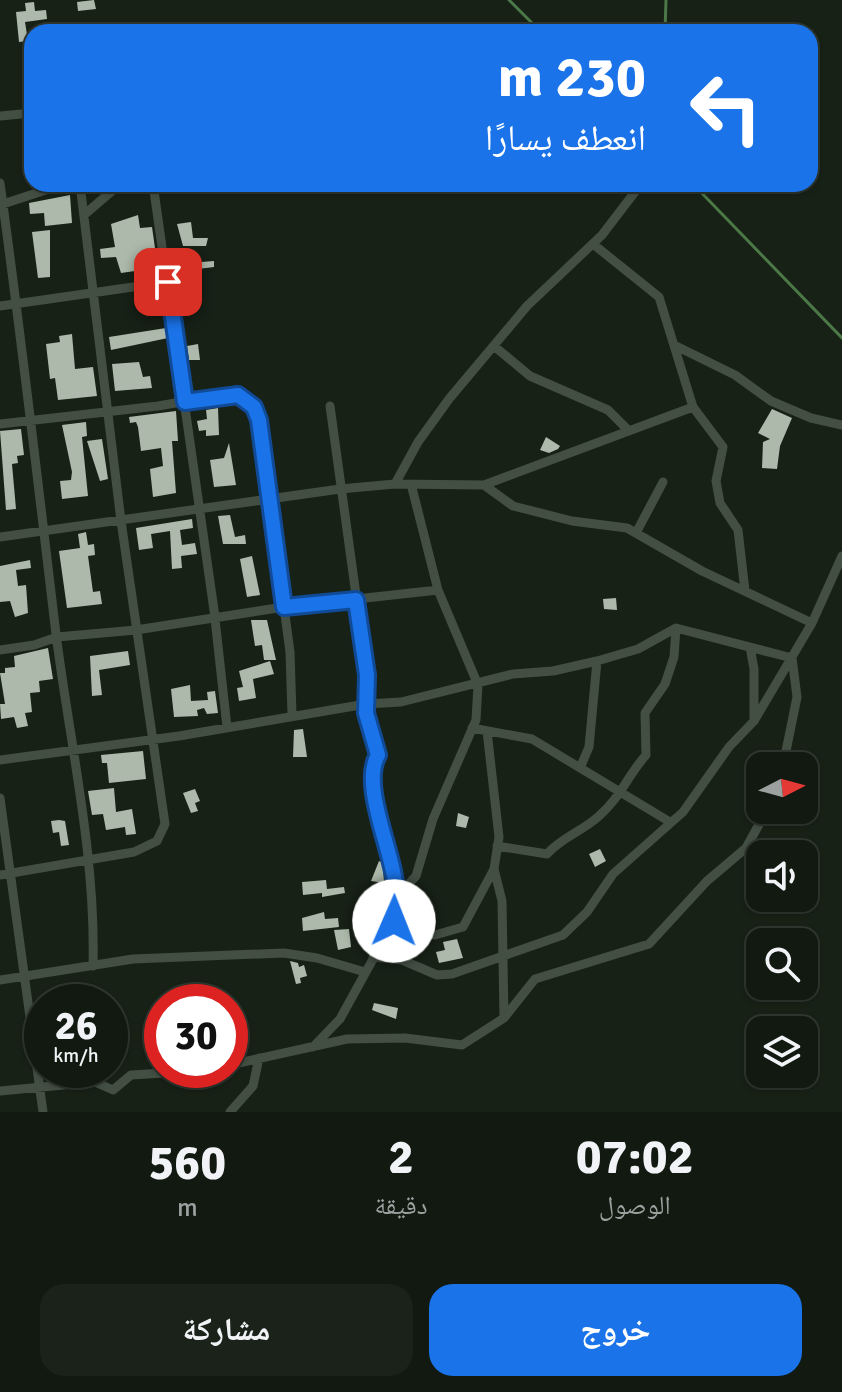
<!DOCTYPE html>
<html lang="ar">
<head>
<meta charset="utf-8">
<style>
  body { margin:0; font-family:Signika,"Noto Naskh Arabic",sans-serif; background:#1a2219; color:#f1f3f6; direction:rtl; height:100vh; display:flex; flex-direction:column; font-size:30px; white-space:nowrap }
  * { box-sizing:border-box; margin:0 }
  p { font-size:26px; color:#9ca09f }
  .icon { flex:none; width:44px; height:44px; fill:none; stroke:currentColor; stroke-width:2; stroke-linecap:round; stroke-linejoin:round }
  .map { position:relative; height:1112px; overflow:hidden; direction:ltr }
  .side { display:flex; flex-direction:column; background:#111910; flex:1 }
  .side>* { flex:none }
  .hud { position:absolute; left:24px; top:24px; width:794px; height:168px; border-radius:24px; box-shadow:0 2px 6px #0004,0 0 0 2px #303830; direction:rtl; background:#1a73e8; color:#fff; overflow:hidden }
  .needle { width:52px; rotate:84deg }
  .buttons { position:absolute; left:746px; top:752px; display:grid; gap:16px }
  .buttons a { display:grid; place-items:center; width:72px; height:72px; border-radius:16px; background:#111910; box-shadow:0 2px 6px #0004,0 0 0 2px #303830; font-size:40px }
  .speed { position:absolute; left:24px; top:984px; display:flex; gap:16px; font-size:40px; font-weight:700; text-align:center }
  .speed>* { display:grid; place-content:center; width:104px; height:104px; border-radius:50%; background:#111910; box-shadow:0 2px 6px #0004,0 0 0 2px #303830; line-height:1 }
  .speed small { font-size:20px; font-weight:400 }
  .speed .limit { border:12px solid #d22; background:#fff; color:#111 }
  .pin { position:absolute; display:grid; place-items:center; width:68px; height:68px; color:#fff; margin:-34px; border-radius:16px; box-shadow:0 4px 12px #0006 }
  .me { position:absolute; width:88px; margin:-44px; rotate:1deg; stroke-linejoin:round; filter:drop-shadow(0 0 6px #0008) }
  .turn { display:flex; align-items:center; gap:28px; height:168px; padding:0 40px; font-size:36px }
  .turn .icon { width:104px; height:104px; stroke-width:2.5 }
  .turn b { display:block; font-size:56px; line-height:68px }
  .eta { display:flex; justify-content:space-evenly; align-items:center; height:136px; text-align:center }
  .eta b { font-size:48px; font-weight:700; line-height:56px }
  .cta { display:flex; gap:16px; margin-top:auto; padding:16px 40px }
  .cta a { flex:1; height:92px; border-radius:24px; background:#1a73e8; color:#fff; font-size:32px; font-weight:700; line-height:92px; text-align:center }
  .cta a+a { background:#1a2219; color:#f1f3f6 }
  .map>svg:first-child { display:block }
</style>
</head>
<body>
<div class="map">
<svg width="842" height="1112" viewBox="0 0 842 1112">
  <rect width="100%" height="100%" fill="#172116"/>
  <g fill="none" stroke-linecap="round" stroke-linejoin="round">
    <path stroke="#4b7846" stroke-width="3" d="M509,0L541,32
      M665,32L666,0
      M693,184L842,338"/>
  </g>
  <path fill="#adbaab" d="M94,0L96,9L78,11L77,2Z
    M34,2L35,11L46,10L47,19L25,22L28,41L19,42L16,12L26,11L25,3Z
    M70,195L72,223L45,226L44,213L30,214L29,203Z
    M138,215L140,228L152,227L159,276L151,277L149,269L121,273L116,257L101,258L100,249L115,247L111,224Z
    M191,222L193,238H208L206,246H183L177,224Z
    M50,230V277L38,278L32,232Z
    M214,261V267L190,270L189,263Z
    M166,328L168,338L111,350L109,337Z
    M72,334L75,369L93,367L97,396L58,400L55,378L50,379L46,344L60,342L59,336Z
    M198,344L200,360H189L187,346Z
    M139,362L143,377L150,376L152,388L115,391L112,364Z
    M218,408L219,435L206,436V430L199,431L197,421L207,419L206,410Z
    M772,409L792,418L780,446L777,469L762,468L763,442L770,439L758,433Z
    M176,411L178,441H172L176,493L153,497L150,469L163,466L161,448L141,451L138,427L136,422L130,423L129,417Z
    M86,422L87,436L82,437L88,496L62,499L60,481L71,480L72,472L62,425Z
    M21,429L24,455L17,456L18,463L12,464L16,509L6,510L0,431Z
    M546,437L560,446L558,449L549,453L540,450Z
    M102,439L108,479L100,481L87,441Z
    M229,443L236,485L214,487L210,460L224,458Z
    M230,515L235,537L245,535L246,544H223L218,516Z
    M192,519L193,528L180,530L182,545L195,543L197,554L181,556L182,568L172,569L170,531L151,534L153,548L139,550L136,528Z
    M86,532L88,545L94,544L95,555L88,556L93,592L100,591L102,604L67,608L59,551L80,548L78,534Z
    M252,556L260,595L247,597L240,559Z
    M30,560L31,568L16,570L18,586L26,585L28,613L15,617L10,601L0,602V566Z
    M616,598L617,610L604,609L603,599Z
    M251,620H267L276,660H264L262,645L255,646Z
    M48,648L53,679L39,681L40,692L30,693L32,712L25,713L28,726L17,728L14,717L1,719L0,704H5L0,673H5V668L15,667L14,656Z
    M128,651L130,665L99,670L102,695L92,696L90,656Z
    M270,661L274,674L253,679L256,698L239,701L237,688L243,687L239,671Z
    M190,685L191,701L208,700L207,692L215,691L218,713L207,714L204,708L197,710L198,716L174,717L171,689Z
    M303,729L307,757H293L294,730Z
    M143,751L146,779L109,783L107,763H102L101,755Z
    M114,788L116,812L132,809L136,834L126,835L125,827L106,830L103,814L92,815L88,791Z
    M195,789L200,801L195,803L198,811L191,813L183,793Z
    M458,813L469,817L466,828L456,826Z
    M59,820L65,821L69,845L61,846L59,832L53,833L51,821Z
    M600,849L606,861L595,867L589,854Z
    M379,861L383,863L384,883L371,881Z
    M326,880L327,889L344,887L345,893L322,897V893L303,895L302,882Z
    M324,912L325,919L338,918L339,927L303,931L302,918Z
    M349,929L351,947L338,950L334,930Z
    M457,939L463,958L439,963L436,952L445,950L443,942Z
    M290,961L298,963L299,967L304,965L307,976L300,978L301,983L296,984Z
    M374,1003L398,1008L396,1019L372,1010Z"/>
  <g fill="none" stroke-linecap="round" stroke-linejoin="round">
    <path stroke="#444f43" stroke-width="9" d="M0,116L32,113
      M0,183C21,333 38,484 56,634C70,744 96,855 93,966
      M153,184L214,610L227,727
      M0,205L64,184
      M84,215L120,184
      M593,244L659,297L693,407L723,447L716,481L720,503L738,530L745,591
      M0,306L168,282
      M494,346L530,376L608,410L629,431
      M676,346L735,375L771,401L811,418L842,425
      M0,424L158,406L222,395H238L247,399L259,420L290,652L292,715
      M395,484L418,442L449,399L527,306L602,235L641,184
      M484,485L513,506L572,521L627,528L702,571L812,623
      M636,533L663,482
      M0,537L340,489L395,484L484,485L693,407
      M750,647L754,669V718
      M0,650L34,645L57,637L136,630L284,607L438,590
      M472,728L532,739L670,822
      M0,760L179,736L366,704L401,702L513,674L553,671L597,661L638,649L676,628L792,658L797,697L783,766
      M580,768L589,747L597,661
      M0,798L43,1112
      M497,846L547,854C562,837 583,831 599,816C620,798 628,775 646,755L645,713L665,684L674,657L676,628
      M494,869L502,901L504,1018
      M0,875L134,852L157,841L165,824L121,521L80,184
      M396,897L416,876L433,819L476,720L478,685L438,590L411,484
      M390,928L435,935L463,927L494,869L499,837L487,731
      M373,957L402,960L437,975L452,974L563,935L587,912L613,874L683,812L729,747L754,721L812,623L842,556
      M0,980L133,959L284,953L317,958L365,972
      M313,1047L340,1019L394,921L396,890L371,767L378,755L366,713L367,675L330,406
      M230,1065L347,1039L405,1038L462,1045L504,1018L535,979L649,944L707,881L746,848L767,810
      M0,1091L95,1082L113,1090L131,1075L212,1070
      M230,1112L253,1086L259,1058"/>
  </g>
  <g fill="none" stroke-linecap="round" stroke-linejoin="round">
    <defs>
      <path id="route" d="M168,282L185,402L238,395L254,407L259,420L284,607L356,600L367,675L366,713L378,755C360,786 394,853 396,890C397,900 395,911 394,921"/>
    </defs>
    <use href="#route" stroke="#114b97" stroke-width="20"/>
    <use href="#route" stroke="#1a73e8" stroke-width="14"/>
  </g>
</svg>
<div class="buttons">
<a><svg class="needle" viewBox="-14 -14 28 28"><path d="M0-13l5 13h-10z" fill="#e53935"/><path d="M0 13l5-13h-10z" fill="#9ca09f"/></svg></a>
<a><svg class="icon" aria-label="sound" viewBox="0 0 24 24"><path d="M4 9h4l5-4v14l-5-4H4zM17 9q2 3 0 6"/></svg></a>
<a><svg class="icon" aria-label="search" viewBox="0 0 24 24"><circle cx="10" cy="10" r="6"/><path d="M15 15l6 6"/></svg></a>
<a><svg class="icon" aria-label="layers" viewBox="0 0 24 24"><path d="M12 4l9 5-9 5-9-5zM3 14l9 5 9-5"/></svg></a>
</div>
<div class="speed"><div>26<small>km/h</small></div><div class="limit">30</div></div>
<div class="pin" style="left:168px;top:282px;background:#d93025"><svg class="icon" aria-label="arrive" viewBox="0 0 24 24"><path d="M6 21V4h12l-3 4 3 4H6"/></svg></div>
<svg class="me" style="left:394px;top:921px" viewBox="-20 -20 40 40"><circle r="19" fill="#fff"/><path d="M0-13L10 11 0 6-10 11z" fill="#1a73e8"/></svg>
<div class="hud">
<div class="turn"><svg class="icon" aria-label="left" viewBox="0 0 24 24"><path d="M17 20v-9H6M10 6l-5 5 5 5"/></svg><div><b>230 m</b>انعطف يسارًا</div></div>
</div>
</div>
<section class="side">
<div class="eta">
<div><b>07:02</b><p>الوصول</p></div>
<div><b>2</b><p>دقيقة</p></div>
<div><b>560</b><p>m</p></div>
</div>
<div class="cta"><a>خروج</a><a>مشاركة</a></div>
</section>
</body>
</html>
